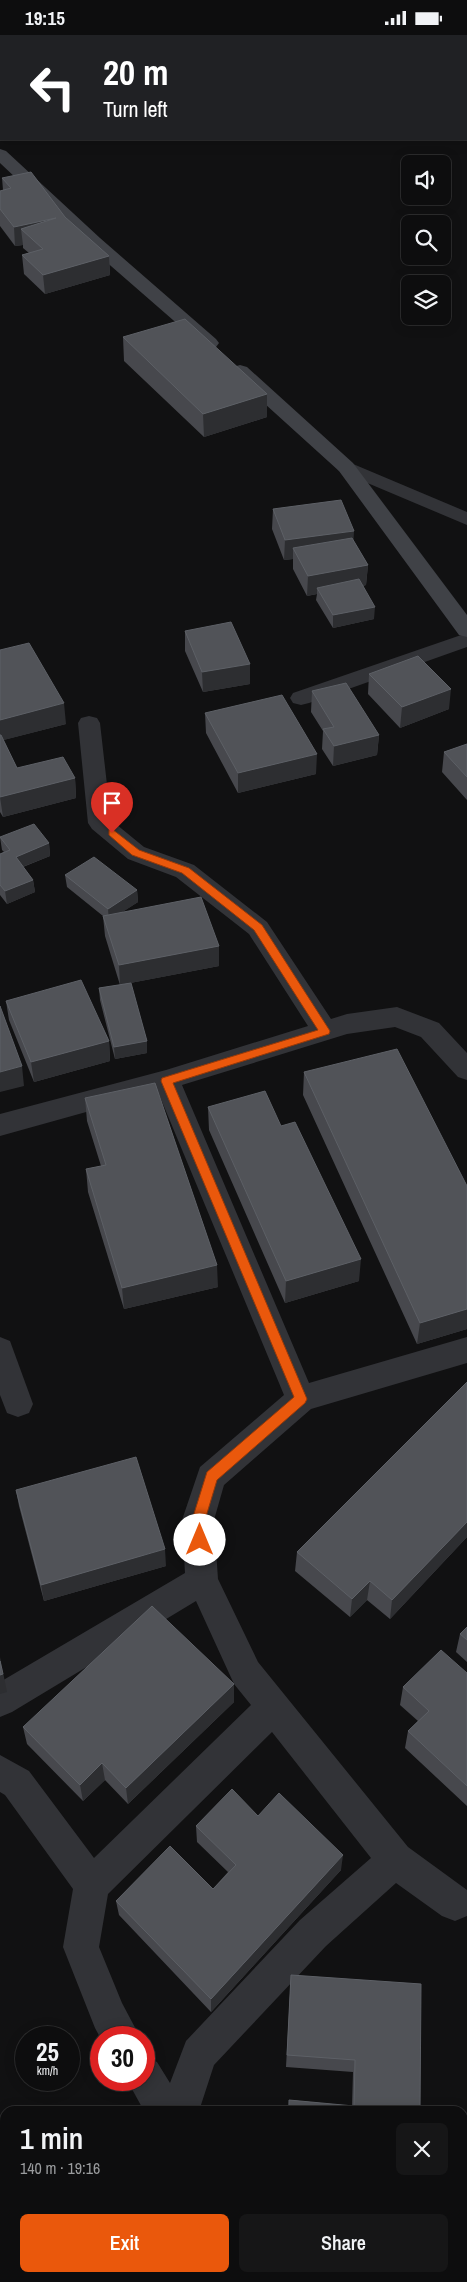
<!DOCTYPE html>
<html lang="en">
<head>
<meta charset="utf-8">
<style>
  body { margin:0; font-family:"Archivo Narrow",sans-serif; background:#161617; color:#f1f3f6; height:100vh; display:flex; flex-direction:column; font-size:19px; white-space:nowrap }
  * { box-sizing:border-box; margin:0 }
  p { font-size:16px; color:#9a9c9e }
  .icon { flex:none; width:28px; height:28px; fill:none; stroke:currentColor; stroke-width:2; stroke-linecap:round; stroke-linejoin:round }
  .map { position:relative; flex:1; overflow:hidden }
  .side { position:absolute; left:0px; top:2071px; width:468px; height:176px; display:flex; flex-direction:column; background:#0d0d0e; border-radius:15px 15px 0 0; box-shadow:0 2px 12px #0003,0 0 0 1px #2d2d2e }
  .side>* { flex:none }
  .banner { position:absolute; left:0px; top:0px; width:468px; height:105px; box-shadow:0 2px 12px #0003,0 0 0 1px #2d2d2e; background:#202124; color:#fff; overflow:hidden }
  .controls { position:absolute; left:401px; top:120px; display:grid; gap:10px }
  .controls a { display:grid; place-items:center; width:50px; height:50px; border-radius:8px; background:#0d0d0e; box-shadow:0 2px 12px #0003,0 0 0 1px #2d2d2e; font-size:25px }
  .speed { position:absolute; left:15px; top:1991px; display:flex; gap:10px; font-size:25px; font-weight:700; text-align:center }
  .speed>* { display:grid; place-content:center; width:65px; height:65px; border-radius:50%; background:#0d0d0e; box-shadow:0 2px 12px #0003,0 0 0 1px #2d2d2e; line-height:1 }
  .speed small { font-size:12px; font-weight:400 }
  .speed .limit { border:8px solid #d22; background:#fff; color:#111 }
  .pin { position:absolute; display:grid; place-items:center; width:42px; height:42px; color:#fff; margin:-51px -21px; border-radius:50% 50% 50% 0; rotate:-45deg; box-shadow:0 0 5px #0007 }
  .pin .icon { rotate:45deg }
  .me { position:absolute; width:55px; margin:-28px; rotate:0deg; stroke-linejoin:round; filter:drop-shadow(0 0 4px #0008) }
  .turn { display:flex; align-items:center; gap:18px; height:105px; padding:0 20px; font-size:22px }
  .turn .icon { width:65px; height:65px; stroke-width:2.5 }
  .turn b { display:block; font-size:35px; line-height:42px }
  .round { display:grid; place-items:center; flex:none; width:52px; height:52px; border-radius:8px; background:#161617 }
  .overview { display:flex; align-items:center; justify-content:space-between; height:85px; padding:0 20px }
  h1 { font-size:30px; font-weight:600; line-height:38px }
  .cta { display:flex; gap:10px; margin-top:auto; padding:10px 20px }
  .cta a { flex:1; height:58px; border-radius:8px; background:#ea580c; color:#fff; font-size:20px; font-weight:600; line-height:58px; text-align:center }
  .cta a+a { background:#161617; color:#f1f3f6 }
  .status { display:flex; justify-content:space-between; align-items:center; height:35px; padding:0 25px; background:#0d0d0e; direction:ltr }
  .status svg { height:14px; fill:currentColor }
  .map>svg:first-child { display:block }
</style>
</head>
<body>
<div class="status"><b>19:15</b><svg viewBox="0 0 49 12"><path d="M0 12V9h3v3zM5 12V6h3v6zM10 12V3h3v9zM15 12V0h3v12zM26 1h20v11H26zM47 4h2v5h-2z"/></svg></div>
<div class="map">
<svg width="467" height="2247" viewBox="0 0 467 2247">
  <rect width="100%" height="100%" fill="#111112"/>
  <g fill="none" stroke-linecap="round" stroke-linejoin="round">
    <path fill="#323337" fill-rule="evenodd" d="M0,1302L10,1306L33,1369L29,1378L18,1382L7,1378L0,1360Z"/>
    <path fill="#323337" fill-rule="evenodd" d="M346,426L467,477V490L339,436L336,432L339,428Z
      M467,598V612L309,668L301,670L293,668L290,663L293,658Z
      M89,681L97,683L100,688L111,785L144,812L194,830L267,887L331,984L347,979L397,972L439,988L467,1018V1045L458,1042L421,1002L395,992L347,999L182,1050L309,1348L467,1302V1328L311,1374L224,1450L214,1485L218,1544L258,1627L408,1812L467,1855V1881L455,1886L442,1881L396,1848L326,1911L214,2030L199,2076H144L127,2045H144V2021L157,2027L170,2048L186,2006L300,1885L371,1823L272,1697L108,1859L99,1912L122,1968L140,2002H101V2004L95,1993L63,1912L73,1854L5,1760L0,1757V1720L29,1736L94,1823L251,1670L234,1649L196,1566L12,1677L0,1682V1647L185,1538L182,1485L200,1432L284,1360L158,1057L0,1101V1079L166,1035L308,991L249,899L176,842L128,824L92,794L88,788L78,688L81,683Z
      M146,2242H186L185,2247H145Z"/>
    <path fill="#404247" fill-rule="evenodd" d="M0,114L6,116L100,203L216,304L219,308L216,312L210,313L204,312L88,211L0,128Z
      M240,330L247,332L353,428L467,580V602L459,600L339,436L233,340L231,336L233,332Z"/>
  </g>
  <path fill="#47484d" d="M2,143L65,182L109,221L110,240L45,259L24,239L22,220L29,218L23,213V210L15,211L0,191V156L3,155Z
    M123,302L267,359V382L204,402L124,326Z
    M273,474L353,505L368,530L366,550L363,551L374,584L333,593L316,565L317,559L307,561L293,534V524L284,525L272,494Z
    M185,596L250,649L203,657L185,616Z
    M0,615L66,689L3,705L17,733L75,743L76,763L3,782L0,777Z
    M369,639L449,674L400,693L368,659Z
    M312,656L379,700L377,720L333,731L322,714L323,696L311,677Z
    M205,678L316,739L238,758L206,698Z
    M467,709V765L442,737L444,717Z
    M0,802L49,808L50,821L23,832L33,845L35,857L7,869L0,860V819L4,817L2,815Z
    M65,840L137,855L138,867L122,877L219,911V931L130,948L147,1006V1018L115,1024L100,965L99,953L120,950L105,901L103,881L67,852Z
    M6,966L109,1006L110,1026L34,1047L9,985Z
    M304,1037L467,1151V1294L417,1309L303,1060Z
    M85,1063L218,1252L124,1274L88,1157L86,1134L101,1131L87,1086Z
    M208,1072L281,1091L359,1246L285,1268L209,1095Z
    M467,1347V1502L390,1584L367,1565L350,1582L295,1536L297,1517Z
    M16,1455L166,1531L44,1566L19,1471Z
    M467,1592V1627L456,1617L460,1599Z
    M467,1638V1771L405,1713L408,1696L418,1686L400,1670L403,1652Z
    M234,1649V1667L128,1769L105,1745L83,1766L27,1709L23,1692Z
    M258,1781L341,1835L211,1977L119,1880L116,1866L213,1854L228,1837L197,1807L196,1791Z
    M291,1940L420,2076H288L289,2065L352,2071L353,2037L286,2032Z"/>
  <path fill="#2d2e31" d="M56,183L21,194L23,210L15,211L14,192Z
    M109,221L110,240L45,259L43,240Z
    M267,359V382L204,402L203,379Z
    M354,496L353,516L293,513V524L284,525L285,505Z
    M368,530L366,550L320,558L317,553V559L307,561L308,541Z
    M375,572L374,584L333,593V580Z
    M250,629V649L203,657L202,637Z
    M451,654L449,674L400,693L402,672Z
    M64,668L66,689L0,706V685Z
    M379,700L377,720L333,731L334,711Z
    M317,719L316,739L238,758V738Z
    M75,743L76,763L3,782L0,762Z
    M49,808L50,821L17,834L16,822Z
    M33,845L35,857L7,869L5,856Z
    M137,855L138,867L109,886L108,874Z
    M219,911V931L120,950L119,930Z
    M109,1006L110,1026L34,1047L31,1027Z
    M147,1006V1018L115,1024L114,1012Z
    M22,1031L24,1051L0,1057V1037Z
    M361,1224L359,1246L285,1268L286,1246Z
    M217,1230L218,1252L124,1274L122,1253Z
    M467,1274V1294L417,1309L420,1288Z
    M467,1487V1502L390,1584L392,1565Z
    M165,1514L166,1531L44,1566L41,1550Z
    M370,1546L367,1565L350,1582L352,1564Z
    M0,1622L7,1657L0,1659Z
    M234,1649V1667L128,1769L126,1753Z
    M102,1728L105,1745L83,1766L80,1750Z
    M343,1820L341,1835L211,1977V1964Z
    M5,2213V2223L3,2224L6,2247H2L0,2233V2215Z"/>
  <path fill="#515358" stroke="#5d6066" d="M31,137L65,182L109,221L43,240L22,220L43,214L21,194L56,183L14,192L0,174V156L11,153L2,143Z
    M185,284L267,359L203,379L123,302Z
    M341,465L354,496L285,505L273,474Z
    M352,503L368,530L308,541L293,513Z
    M359,544L375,572L333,580L317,553Z
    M231,587L250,629L202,637L185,596Z
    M29,608L64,668L0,685V615Z
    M418,621L451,654L402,672L369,639Z
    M346,648L379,700L334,711L323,694L334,692L312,656Z
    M282,660L317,719L238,738L205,678Z
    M0,700H1L17,733L63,722L75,743L0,762Z
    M467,709V742L444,717Z
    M34,789L49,808L16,822L33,845L5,856L0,850V819L10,815L0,802Z
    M94,822L137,855L108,874L65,840Z
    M201,862L219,911L119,930L103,881Z
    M81,945L109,1006L31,1027L6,966Z
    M131,948L147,1006L114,1012L99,953Z
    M0,971L22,1031L0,1037Z
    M397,1014L467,1151V1274L420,1288L304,1037Z
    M155,1048L217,1230L122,1253L86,1134L106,1130L85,1063Z
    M265,1056L281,1091L295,1087L361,1224L286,1246L208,1072Z
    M467,1347V1487L392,1565L370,1546L352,1564L297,1517Z
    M136,1422L165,1514L41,1550L16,1455Z
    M152,1571L234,1649L126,1753L102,1728L80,1750L23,1692Z
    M467,1592V1605L460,1599Z
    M441,1615L467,1638V1751L408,1696L429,1676L403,1652Z
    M0,1626L3,1639L0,1640Z
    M232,1754L258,1781L279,1758L343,1820L211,1964L116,1866L170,1811L213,1854L236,1830L196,1791Z
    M291,1940L421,1949L420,2076H289V2065L354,2071L355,2025L287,2020Z
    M5,2106V2213L0,2215V2107Z
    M0,2233L2,2247H0Z
    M282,2242H431V2247H281Z"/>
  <path fill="#ea580c" stroke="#983908" d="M112,794L139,815L189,833L262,890L330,996L329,999L173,1048L307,1364L305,1368L217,1445L205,1485L206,1505L204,1509L200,1511L195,1509L192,1485L207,1437L294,1362L161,1046L162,1043L318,995L254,895L182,838L132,820L109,800V795Z"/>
</svg>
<div class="controls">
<a><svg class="icon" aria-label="sound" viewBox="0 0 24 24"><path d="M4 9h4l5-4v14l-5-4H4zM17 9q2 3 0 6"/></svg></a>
<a><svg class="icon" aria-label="search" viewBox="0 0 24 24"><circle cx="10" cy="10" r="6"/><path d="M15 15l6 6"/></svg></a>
<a><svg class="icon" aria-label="layers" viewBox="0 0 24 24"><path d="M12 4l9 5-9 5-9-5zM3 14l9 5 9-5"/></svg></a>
</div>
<div class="speed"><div>25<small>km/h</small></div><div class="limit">30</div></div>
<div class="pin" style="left:112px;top:798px;background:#d93025"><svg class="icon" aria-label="arrive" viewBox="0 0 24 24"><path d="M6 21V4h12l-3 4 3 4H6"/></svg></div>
<svg class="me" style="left:200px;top:1505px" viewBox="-20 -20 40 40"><circle r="19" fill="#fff"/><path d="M0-13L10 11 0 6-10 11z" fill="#ea580c"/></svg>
<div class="banner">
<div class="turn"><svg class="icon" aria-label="left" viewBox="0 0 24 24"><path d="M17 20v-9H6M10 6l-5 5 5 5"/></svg><div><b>20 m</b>Turn left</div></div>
</div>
<section class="side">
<div class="overview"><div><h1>1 min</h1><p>140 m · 19:16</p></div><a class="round"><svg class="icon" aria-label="close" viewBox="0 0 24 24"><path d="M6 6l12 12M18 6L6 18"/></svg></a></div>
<div class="cta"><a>Exit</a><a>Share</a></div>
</section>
</div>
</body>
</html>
